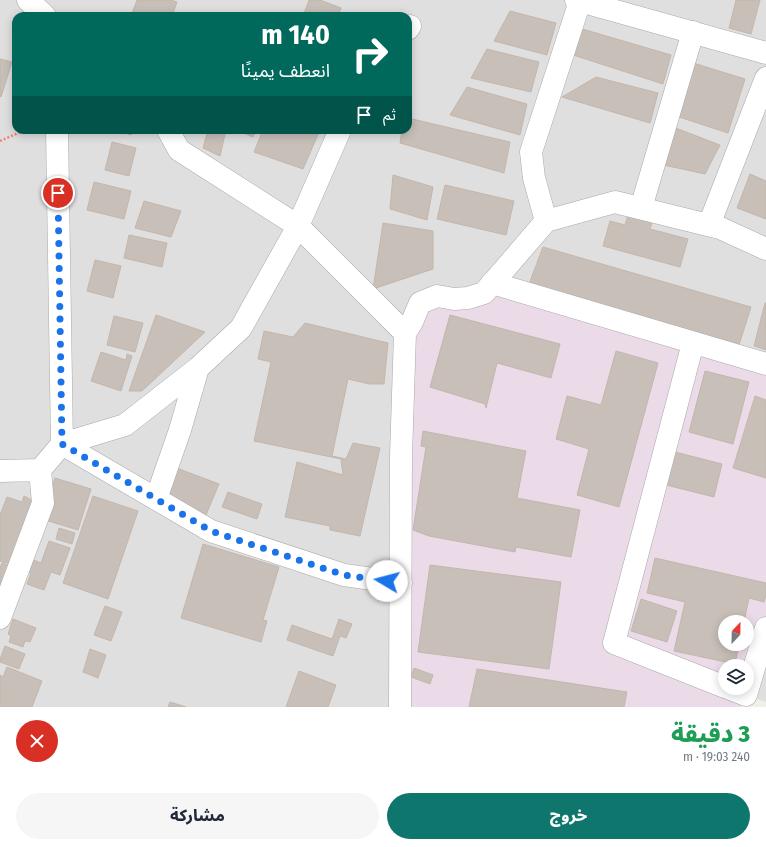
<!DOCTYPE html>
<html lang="ar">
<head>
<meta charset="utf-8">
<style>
  body { margin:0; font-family:"Fira Sans Condensed","Noto Sans Arabic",sans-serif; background:#f6f6f7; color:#1f2937; direction:rtl; height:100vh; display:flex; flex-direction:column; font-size:15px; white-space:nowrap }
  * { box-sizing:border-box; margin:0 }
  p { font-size:13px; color:#747a83 }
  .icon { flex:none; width:22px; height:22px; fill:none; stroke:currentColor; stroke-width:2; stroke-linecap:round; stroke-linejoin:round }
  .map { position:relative; height:707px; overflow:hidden; direction:ltr }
  .side { display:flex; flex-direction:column; background:#fff; flex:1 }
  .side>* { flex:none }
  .guide { position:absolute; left:12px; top:12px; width:400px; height:122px; border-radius:12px; box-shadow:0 2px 10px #0003; direction:rtl; background:#00695c; color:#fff; overflow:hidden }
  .needle { width:26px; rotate:22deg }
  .controls { position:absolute; left:718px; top:615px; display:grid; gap:8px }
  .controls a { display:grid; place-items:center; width:36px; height:36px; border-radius:50%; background:#fff; box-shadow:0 2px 10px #0003; font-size:20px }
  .pin { position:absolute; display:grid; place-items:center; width:34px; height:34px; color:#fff; margin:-17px; border:2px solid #fff; border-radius:50%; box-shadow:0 1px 4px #0007 }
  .me { position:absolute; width:44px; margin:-22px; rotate:278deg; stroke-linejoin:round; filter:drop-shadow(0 0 3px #0008) }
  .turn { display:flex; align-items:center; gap:14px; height:84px; padding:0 16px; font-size:18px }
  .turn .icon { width:52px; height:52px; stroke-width:2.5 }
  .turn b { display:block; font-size:28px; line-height:34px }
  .then { display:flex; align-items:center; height:38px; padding:0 16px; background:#0003; gap:8px; font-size:15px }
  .round { display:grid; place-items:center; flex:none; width:42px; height:42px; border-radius:21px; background:#f6f6f7 }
  .head { display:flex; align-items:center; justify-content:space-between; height:68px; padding:0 16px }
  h1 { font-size:24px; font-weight:800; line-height:30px; color:#1e9e55 }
  .button { display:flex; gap:8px; margin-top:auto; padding:8px 16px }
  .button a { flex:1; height:46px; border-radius:24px; background:#0f766e; color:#fff; font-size:16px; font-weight:800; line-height:46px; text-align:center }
  .button a+a { background:#f6f6f7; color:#1f2937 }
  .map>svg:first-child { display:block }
</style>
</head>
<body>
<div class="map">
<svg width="766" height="707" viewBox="0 0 766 707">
  <rect width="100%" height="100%" fill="#f2efe9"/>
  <path fill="#e0dfdf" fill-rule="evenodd" d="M0,0H766V365L411,707H0ZM16,16H408V130H16Z
    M766,627V702L746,695Z"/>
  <path fill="#ebdbe8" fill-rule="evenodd" d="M492,283L766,365V627L746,695L741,707H401L412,322ZM725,622H747V644H725ZM725,666H747V688H725Z"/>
  <path fill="#c7bfb8" stroke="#c4b6ab" d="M137,0H171L177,2L172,16H131Z
    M309,0H320L341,8L338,16H303Z
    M736,0H760L751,34L729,28Z
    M510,11L556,23L547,55L494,41Z
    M579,28L671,55L663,84L570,54Z
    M487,49L539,62L531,92L471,78Z
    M0,59L12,62L1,97L0,96Z
    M690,62L745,79L728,133L673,115Z
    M596,77L658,93L650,123L562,97Z
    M467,87L527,104L520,135L450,115Z
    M408,118L510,142L504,173L400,143L402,130H408Z
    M673,127L720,145L705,174L659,164Z
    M117,130H133L131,135Z
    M208,130H226L220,156L203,148Z
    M237,130H256L253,137Z
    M263,130H320L303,169L254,152Z
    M112,142L136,148L129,176L105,170Z
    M750,174L766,181V219L737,208Z
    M393,175L433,187L427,220L390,209Z
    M94,182L131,191L124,219L87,210Z
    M445,185L514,201L506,235L437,219Z
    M144,201L181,211L171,237L135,228Z
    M628,215L652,222L650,229L688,239L680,267L603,246L610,221L625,225Z
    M383,223L433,231V269L373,289Z
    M129,235L167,243L162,267L124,258Z
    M543,247L751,307L739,345L529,284Z
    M95,260L121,266L113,298L87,291Z
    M765,303H766V350L754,346Z
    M156,315L205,332L142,391H129Z
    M450,315L560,344L551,378L497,363L486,408L485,404L430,387Z
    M114,316L143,323L135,352L107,345Z
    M305,323L388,343L384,384H369L348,379L332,456L346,459L353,443L380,448L360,536L330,530V526L285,517L297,462L343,475L341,459L254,441L271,362L258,359L264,331L293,337Z
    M616,351L658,363L619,507L577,495L589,449L556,439L567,396L601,405Z
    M101,352L126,360L127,354L132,356L121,391L91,381Z
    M705,371L749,382L733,444L689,432Z
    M755,396L766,400V478L733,468Z
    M423,431L526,451L517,498L580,510L571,557L516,547L515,552L429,536L413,530L426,447L421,446Z
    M675,452L722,464L714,497L666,485Z
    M174,467L219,484L206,515L162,498Z
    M55,478L91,489L78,530L42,519Z
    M36,491L13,565L0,561V515L7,497L22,502L24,496L32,500Z
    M228,492L262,504L257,519L222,507Z
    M93,496L138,511L108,599L63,583Z
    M59,528L75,533L72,544L56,539Z
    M49,541L70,548L60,575L51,572L44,590L27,584L31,573L25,571L29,558L41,563Z
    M203,544L279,567L263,620L267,621L261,642L181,618Z
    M655,558L766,583V595L764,602L749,598L744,622H725V644H739L735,664L674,651L685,602L647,593Z
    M2,563L10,566L0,589V568Z
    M430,565L561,582L549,669L418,652Z
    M641,599L677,611L667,642L631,631Z
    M105,606L122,612L111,641L94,635Z
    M13,619L36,628L30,642L25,641L23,647L9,642L11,636L8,634Z
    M339,619L352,624L346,638L340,636L333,656L287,640L292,625L332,639Z
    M5,646L25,654L19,669L0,662V659Z
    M90,649L106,655L98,678L83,672Z
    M7,667L42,681L32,707H0V675L3,677Z
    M414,668L433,675L430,684L411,677Z
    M477,669L627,692L624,707H469Z
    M299,671L336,685L328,707H286Z
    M170,702L186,707H168Z"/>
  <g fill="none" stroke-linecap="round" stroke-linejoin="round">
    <defs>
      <path id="minor" d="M28,0L45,16
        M576,0L766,53
        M408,29L410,26
        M57,130L62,444L211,531L344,575L401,583
        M168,130L179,150L298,226L405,333L401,456L400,707
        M641,208L693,32
        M546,221L534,178L531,152L580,1
        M709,225L766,78
        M492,283L766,364
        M405,333L412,322L420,303L437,296L454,299L468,298L484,293L546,221L615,202L720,228L766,249
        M693,343L614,643L725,687
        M0,471L40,470L62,444L125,425L198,368L241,328L298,226L340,130
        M156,499L180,430L198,368
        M0,618L43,503L40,470
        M728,688L746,695L766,628"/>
    </defs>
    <use href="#minor" stroke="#a9a9a9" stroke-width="23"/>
    <path stroke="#fa8072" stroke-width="2.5" stroke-dasharray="2 2" stroke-linecap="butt" d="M0,141L25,130"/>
    <use href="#minor" stroke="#fff" stroke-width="22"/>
  </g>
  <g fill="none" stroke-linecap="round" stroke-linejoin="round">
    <path stroke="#1a73e8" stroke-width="7" stroke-dasharray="0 12.6" d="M58,193L62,444L211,531L344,575L387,581"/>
  </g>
</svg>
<div class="controls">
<a><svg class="needle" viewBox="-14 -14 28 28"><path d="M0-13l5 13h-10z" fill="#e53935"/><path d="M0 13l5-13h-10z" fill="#747a83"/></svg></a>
<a><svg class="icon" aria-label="layers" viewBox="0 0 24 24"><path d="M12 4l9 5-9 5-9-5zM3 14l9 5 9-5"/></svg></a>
</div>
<div class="pin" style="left:58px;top:193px;background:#d93025"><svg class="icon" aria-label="arrive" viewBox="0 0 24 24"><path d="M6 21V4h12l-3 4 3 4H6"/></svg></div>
<svg class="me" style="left:387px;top:581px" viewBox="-20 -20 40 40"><circle r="19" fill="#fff"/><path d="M0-13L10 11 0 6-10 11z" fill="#1a73e8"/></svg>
<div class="guide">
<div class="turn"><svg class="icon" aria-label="right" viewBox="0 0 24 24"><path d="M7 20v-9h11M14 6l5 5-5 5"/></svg><div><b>140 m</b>انعطف يمينًا</div></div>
<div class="then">ثم<svg class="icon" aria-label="arrive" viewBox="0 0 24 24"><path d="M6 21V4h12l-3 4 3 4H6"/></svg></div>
</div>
</div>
<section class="side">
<div class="head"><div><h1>3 دقيقة</h1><p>240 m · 19:03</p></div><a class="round" style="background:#d93025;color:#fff"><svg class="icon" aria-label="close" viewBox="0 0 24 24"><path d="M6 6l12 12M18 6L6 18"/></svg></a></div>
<div class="button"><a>خروج</a><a>مشاركة</a></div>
</section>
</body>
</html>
